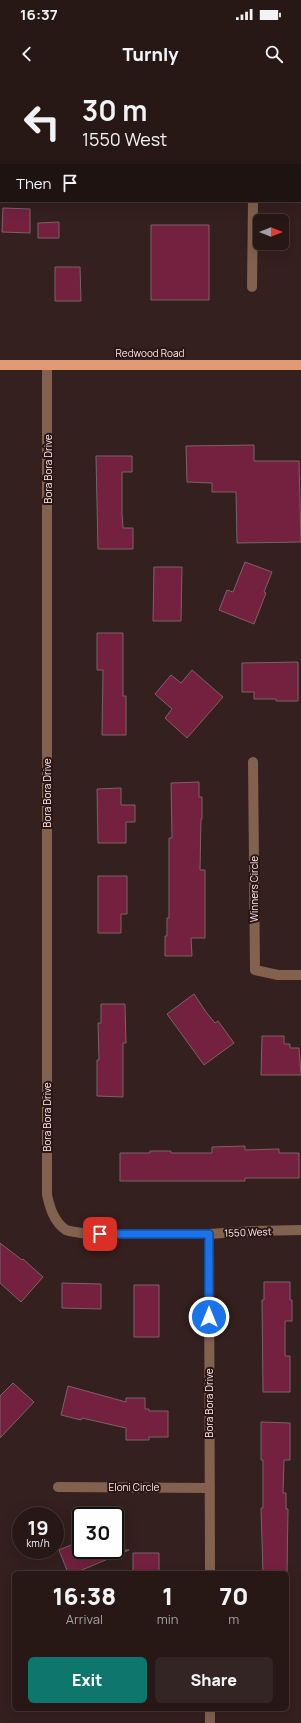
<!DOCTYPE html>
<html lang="en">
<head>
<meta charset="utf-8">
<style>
  body { margin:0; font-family:Manrope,sans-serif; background:#332523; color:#f1f3f6; height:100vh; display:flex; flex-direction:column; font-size:15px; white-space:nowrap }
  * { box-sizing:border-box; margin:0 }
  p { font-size:13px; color:#a4a0a1 }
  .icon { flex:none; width:22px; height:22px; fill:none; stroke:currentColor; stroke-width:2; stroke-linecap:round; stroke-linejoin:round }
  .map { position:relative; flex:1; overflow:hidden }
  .side { position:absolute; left:12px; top:1491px; width:277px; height:140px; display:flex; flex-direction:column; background:#271816; border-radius:6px; box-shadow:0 4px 16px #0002,0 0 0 1px #433735 }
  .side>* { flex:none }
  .guide { position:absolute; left:0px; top:0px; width:301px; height:122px; box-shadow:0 4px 16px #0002,0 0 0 1px #433735; background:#271816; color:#f1f3f6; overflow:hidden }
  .needle { width:26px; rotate:90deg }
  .controls { position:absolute; left:253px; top:134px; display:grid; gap:8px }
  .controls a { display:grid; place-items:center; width:36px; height:36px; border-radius:6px; background:#271816; box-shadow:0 4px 16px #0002,0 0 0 1px #433735; font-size:20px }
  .speed { position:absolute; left:12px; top:1427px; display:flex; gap:8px; font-size:20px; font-weight:700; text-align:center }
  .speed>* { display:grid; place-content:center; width:52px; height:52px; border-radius:50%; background:#271816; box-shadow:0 4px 16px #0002,0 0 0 1px #433735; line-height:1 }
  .speed small { font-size:10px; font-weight:400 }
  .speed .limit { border:2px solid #111; border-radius:6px; background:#fff; color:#111 }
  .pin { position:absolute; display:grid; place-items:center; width:34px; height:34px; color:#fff; margin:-17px; border-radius:8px; box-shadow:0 2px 6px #0006 }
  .me { position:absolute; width:44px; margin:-22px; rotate:0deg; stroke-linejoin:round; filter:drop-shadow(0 0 3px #0008) }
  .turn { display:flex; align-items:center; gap:14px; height:84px; padding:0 16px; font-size:18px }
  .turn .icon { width:52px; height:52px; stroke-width:2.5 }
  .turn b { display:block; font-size:28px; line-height:34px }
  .then { display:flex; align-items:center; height:38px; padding:0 16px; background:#0003; gap:8px; font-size:15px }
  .eta { display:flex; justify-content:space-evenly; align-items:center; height:68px; text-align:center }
  .eta b { font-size:24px; font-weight:800; line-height:28px }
  .button { display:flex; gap:8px; margin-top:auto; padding:8px 16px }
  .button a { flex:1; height:46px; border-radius:6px; background:#0f766e; color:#fff; font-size:16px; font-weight:800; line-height:46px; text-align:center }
  .button a+a { background:#332523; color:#f1f3f6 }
  .status { display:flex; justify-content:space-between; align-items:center; height:28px; padding:0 20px; background:#271816; direction:ltr }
  .status svg { height:11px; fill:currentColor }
  header { display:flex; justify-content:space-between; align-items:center; height:52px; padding:0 16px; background:#271816; font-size:18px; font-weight:800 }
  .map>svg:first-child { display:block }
</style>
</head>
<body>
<div class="status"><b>16:37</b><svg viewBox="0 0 49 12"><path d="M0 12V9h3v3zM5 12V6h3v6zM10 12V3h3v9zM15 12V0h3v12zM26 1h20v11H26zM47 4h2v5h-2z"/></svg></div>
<header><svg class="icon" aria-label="back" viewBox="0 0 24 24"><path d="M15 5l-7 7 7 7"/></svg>Turnly<svg class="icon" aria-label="search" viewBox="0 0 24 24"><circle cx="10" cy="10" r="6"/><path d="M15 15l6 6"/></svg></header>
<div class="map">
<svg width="301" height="1643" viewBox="0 0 301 1643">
  <rect width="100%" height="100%" fill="#34201e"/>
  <path fill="#73213f" stroke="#7b6369" d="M3,128L30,129V153L2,152Z
    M59,142V158H38V143Z
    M151,145H209V220H151Z
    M55,187H80L81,221H55Z
    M254,365V381H299L301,462L237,463L236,412H212V403L187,402L186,366Z
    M96,376H132V392H122V433L123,448H133V469H98Z
    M245,482L272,492L264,512L266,513L254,544L219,530L227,510L233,512Z
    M154,487H182L181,541H153Z
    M97,553H123V616H126V655H102L103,590H97Z
    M298,582V621H276V619H254V612H242V583Z
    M192,590L223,617L187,658L165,638L172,629L155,614L171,595L181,603Z
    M199,702V717H202V739H201L200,790H205V858H191L192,876H165V856H167V838H169V758H172L171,703Z
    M121,708V725H135V742H126V763H98L97,709Z
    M98,796H127V834H121V853H98Z
    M194,914L206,932L215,943L218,941L234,963L204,985L167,934Z
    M101,924H125L126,963H123V1017L97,1016V980H99L98,943H101Z
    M262,956H284V964H290V968H299L301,995H261Z
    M245,1066V1070L279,1069V1073H299V1098H245V1101H120V1073H150V1071H171V1073H212V1067Z
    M0,1163L22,1180L23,1179L43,1197L21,1222L0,1203Z
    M264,1202H290V1220H292V1241H285V1276H290V1312H263L262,1220H264Z
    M62,1203L101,1204V1229L62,1228Z
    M134,1205H159V1257H134Z
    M13,1303L34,1322L0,1358V1316Z
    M68,1306L126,1322V1318H145V1329H149V1331H168V1357H149V1360H126V1348L82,1338L81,1340L61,1335Z
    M261,1342L290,1343V1380H284L283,1413H286V1429H288L287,1493H263L261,1428H263V1380H261Z
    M81,1461V1470H129L75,1493H68L59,1470Z
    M133,1473H159V1493H133Z"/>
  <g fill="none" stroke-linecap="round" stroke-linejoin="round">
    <path stroke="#83614f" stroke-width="10" d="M254,1V0
      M300,64H301
      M252,207L253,121
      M47,285V1115C50,1128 54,1142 66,1150C71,1152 79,1152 85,1154H209L253,1151L301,1150
      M253,682L255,890L278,895H301
      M209,1154L210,1493
      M58,1407L210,1408
      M210,1629V1643"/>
    <path stroke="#e19a74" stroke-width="10" d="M0,285H301"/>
  </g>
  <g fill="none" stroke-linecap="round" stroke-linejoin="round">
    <defs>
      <path id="route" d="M100,1154H209V1237"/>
    </defs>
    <use href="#route" stroke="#114b97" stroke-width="10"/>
    <use href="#route" stroke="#1a73e8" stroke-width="7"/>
  </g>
  <g text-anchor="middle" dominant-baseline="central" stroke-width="4" stroke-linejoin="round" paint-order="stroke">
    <g font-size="10" fill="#fbeceb" stroke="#2a1715">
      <text x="150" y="273">Redwood Road</text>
      <text transform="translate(48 389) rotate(-90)">Bora Bora Drive</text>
      <text transform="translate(47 713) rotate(-90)">Bora Bora Drive</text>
      <text transform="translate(254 809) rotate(-90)">Winners Circle</text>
      <text transform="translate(47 1037) rotate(-90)">Bora Bora Drive</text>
      <text transform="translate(248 1152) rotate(-2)">1550 West</text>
      <text transform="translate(209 1323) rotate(-90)">Bora Bora Drive</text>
      <text x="134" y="1407">Eloni Circle</text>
    </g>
  </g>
</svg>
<div class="controls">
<a><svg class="needle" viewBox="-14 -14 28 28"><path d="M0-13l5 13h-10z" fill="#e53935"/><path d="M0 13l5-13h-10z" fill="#a4a0a1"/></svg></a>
</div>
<div class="speed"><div>19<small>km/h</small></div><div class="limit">30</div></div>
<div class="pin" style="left:100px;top:1154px;background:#d93025"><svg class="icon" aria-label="arrive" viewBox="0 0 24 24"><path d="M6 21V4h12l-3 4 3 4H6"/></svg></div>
<svg class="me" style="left:209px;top:1237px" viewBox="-20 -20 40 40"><circle r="17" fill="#1a73e8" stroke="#fff" stroke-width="3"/><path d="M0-11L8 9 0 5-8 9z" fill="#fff"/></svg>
<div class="guide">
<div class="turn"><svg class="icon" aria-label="left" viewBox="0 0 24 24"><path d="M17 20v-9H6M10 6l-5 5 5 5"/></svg><div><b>30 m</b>1550 West</div></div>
<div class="then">Then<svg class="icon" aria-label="arrive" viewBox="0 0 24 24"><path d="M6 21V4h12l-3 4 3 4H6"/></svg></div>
</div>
<section class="side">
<div class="eta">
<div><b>16:38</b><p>Arrival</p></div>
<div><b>1</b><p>min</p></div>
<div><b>70</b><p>m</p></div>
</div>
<div class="button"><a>Exit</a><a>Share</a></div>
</section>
</div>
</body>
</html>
